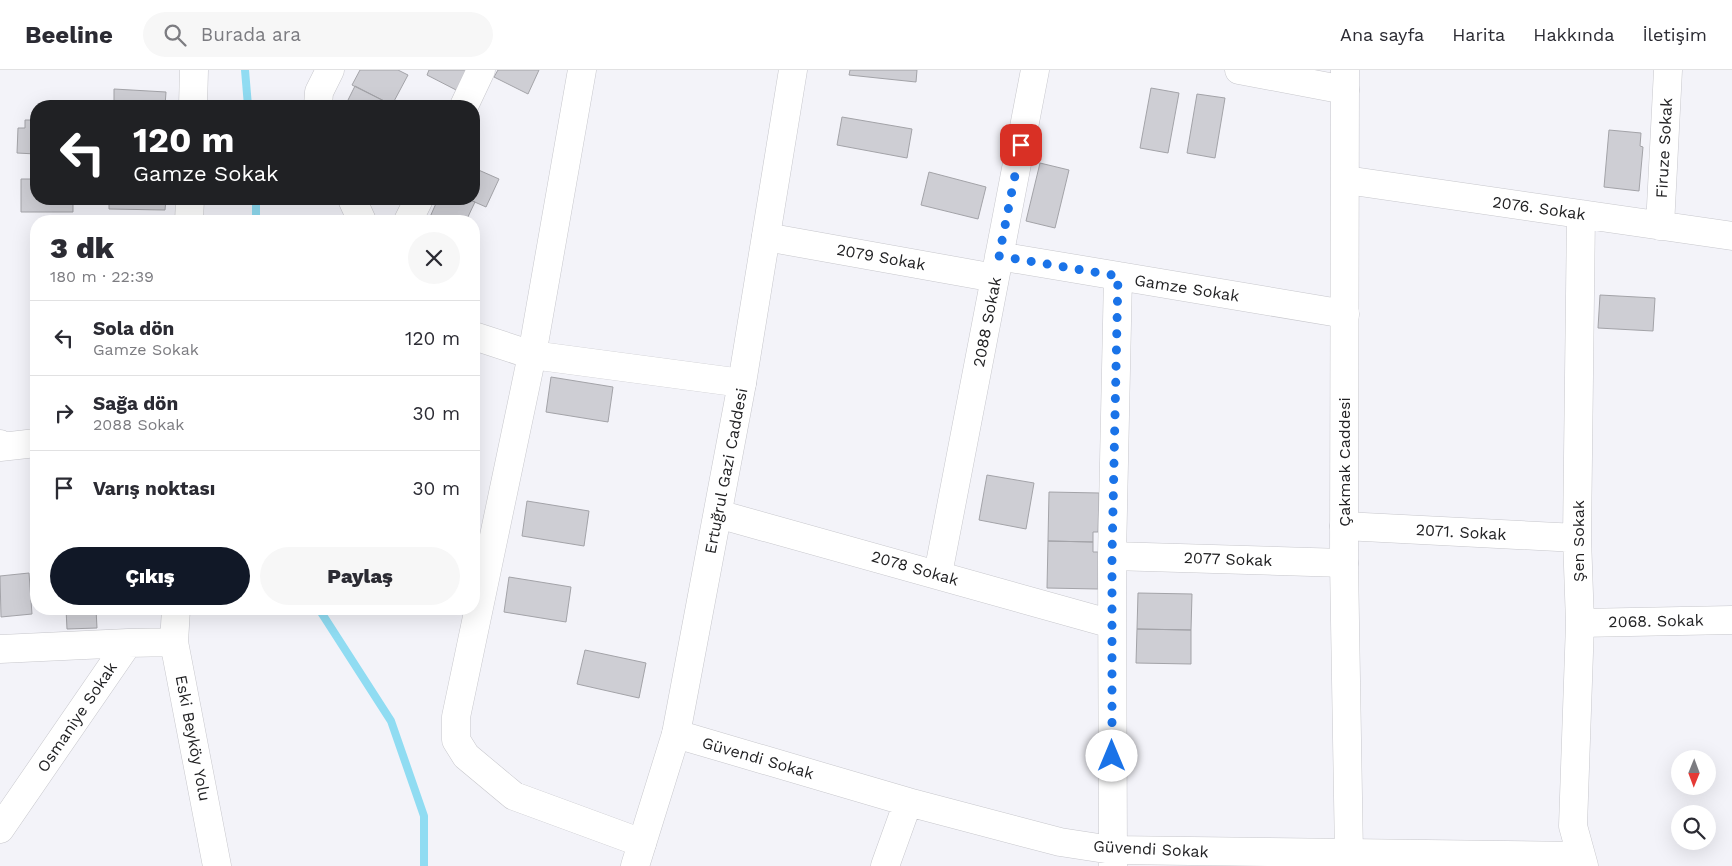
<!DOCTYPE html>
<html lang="tr">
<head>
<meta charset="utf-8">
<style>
  body { margin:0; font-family:"Work Sans",sans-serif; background:#f7f7f7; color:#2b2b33; height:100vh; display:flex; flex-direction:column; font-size:19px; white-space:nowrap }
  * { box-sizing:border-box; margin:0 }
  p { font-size:16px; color:#7c7c81 }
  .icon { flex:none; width:28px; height:28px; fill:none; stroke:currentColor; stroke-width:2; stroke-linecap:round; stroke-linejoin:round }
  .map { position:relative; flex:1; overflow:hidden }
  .sheet { position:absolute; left:30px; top:145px; width:450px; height:400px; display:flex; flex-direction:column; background:#fff; border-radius:20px; box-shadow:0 5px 20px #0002 }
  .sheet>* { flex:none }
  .banner { position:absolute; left:30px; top:30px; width:450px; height:105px; border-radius:20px; box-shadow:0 5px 20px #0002; background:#202124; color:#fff; overflow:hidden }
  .needle { width:32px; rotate:181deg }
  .controls { position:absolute; left:1671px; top:680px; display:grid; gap:10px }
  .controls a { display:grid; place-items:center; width:45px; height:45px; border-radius:50%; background:#fff; box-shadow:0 5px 20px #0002; font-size:25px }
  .pin { position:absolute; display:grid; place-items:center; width:42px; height:42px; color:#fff; margin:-21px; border-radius:10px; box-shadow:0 2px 8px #0006 }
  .me { position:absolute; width:55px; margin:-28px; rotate:0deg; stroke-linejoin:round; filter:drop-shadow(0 0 4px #0008) }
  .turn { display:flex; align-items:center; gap:18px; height:105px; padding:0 20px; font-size:22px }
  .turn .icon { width:65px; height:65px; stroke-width:2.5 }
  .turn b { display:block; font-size:35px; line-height:42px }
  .round { display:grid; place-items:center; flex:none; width:52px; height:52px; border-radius:26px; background:#f7f7f7 }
  .headline { display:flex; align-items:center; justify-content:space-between; height:85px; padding:0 20px }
  h1 { font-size:30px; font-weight:800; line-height:38px }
  .button { display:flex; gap:10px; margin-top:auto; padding:10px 20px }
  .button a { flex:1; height:58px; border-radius:30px; background:#111827; color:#fff; font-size:20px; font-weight:800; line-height:58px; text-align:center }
  .button a+a { background:#f7f7f7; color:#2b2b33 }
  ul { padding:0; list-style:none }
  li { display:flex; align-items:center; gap:15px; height:75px; padding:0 20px; border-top:1px solid #e1e1e2 }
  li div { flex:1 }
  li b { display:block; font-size:19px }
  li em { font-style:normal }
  header { display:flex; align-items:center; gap:30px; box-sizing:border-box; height:70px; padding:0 25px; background:#fff; border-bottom:1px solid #e1e1e2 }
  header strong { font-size:24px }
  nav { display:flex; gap:28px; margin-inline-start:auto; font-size:18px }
  .search { width:350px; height:45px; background:#f7f7f7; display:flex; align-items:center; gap:12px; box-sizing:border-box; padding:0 18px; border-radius:28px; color:#7c7c81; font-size:19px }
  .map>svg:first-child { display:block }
</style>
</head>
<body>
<header>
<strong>Beeline</strong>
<div class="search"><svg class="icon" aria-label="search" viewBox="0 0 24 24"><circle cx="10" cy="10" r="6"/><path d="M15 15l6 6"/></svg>Burada ara</div>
<nav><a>Ana sayfa</a><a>Harita</a><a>Hakkında</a><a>İletişim</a></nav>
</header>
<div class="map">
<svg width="1732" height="796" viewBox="0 0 1732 796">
  <rect width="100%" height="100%" fill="#f3f3f9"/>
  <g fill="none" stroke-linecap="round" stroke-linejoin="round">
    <path stroke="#90dcf2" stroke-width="8" d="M245,0L248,36
      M256,129V151
      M319,539L391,651L424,746V796"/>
  </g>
  <path fill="#ceced4" stroke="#a3a3a8" d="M360,0H398L408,5L392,35L352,15Z
    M429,0H471L460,22L427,5Z
    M498,0H539L528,24L494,7Z
    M850,0H917L916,12L849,5Z
    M355,16L392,35V36H345Z
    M1151,18L1179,23L1168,83L1140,78Z
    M114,19L166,22L165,36H114Z
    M1197,24L1225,28L1215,88L1187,83Z
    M842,47L912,59L907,88L837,75Z
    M25,50H36V84L17,83L18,58H25Z
    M1609,60L1641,63L1640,76L1643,77L1639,121L1604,117Z
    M1040,93L1069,100L1055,158L1026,151Z
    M474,98L499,109L486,137L468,129H474Z
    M929,102L986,117L978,149L921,135Z
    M21,109H36V129H73V142H21Z
    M109,129H166L165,140L109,139Z
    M438,129H468L475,132L466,151H439L430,147Z
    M1600,225L1655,228L1653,261L1598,258Z
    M551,307L613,317L608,352L546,342Z
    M987,405L1034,413L1026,459L979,450Z
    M1049,422L1099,423L1098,462H1093V472L1048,471Z
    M527,431L589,441L584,476L522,466Z
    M1048,471L1093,472V482H1098V519L1047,518Z
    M29,503L32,544L1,547L0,506Z
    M509,507L571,517L566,552L504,542Z
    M1138,523L1192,524L1191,560L1137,559Z
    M66,539H96L97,558L67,559Z
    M1137,559L1191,560V594L1136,593Z
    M585,580L646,593L639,628L577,614Z"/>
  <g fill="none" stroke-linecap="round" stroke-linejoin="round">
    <defs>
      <path id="street" d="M582,0L532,285L456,647V670L466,686L514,726L642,773
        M1239,0L1345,20
        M193,36L194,0
        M318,36L319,22L330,0
        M464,36L481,0
        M1346,110L1732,166
        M352,129L362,151
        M1581,144L1577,468L1580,553L1573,756L1584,796
        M189,151L190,129
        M408,151L419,129
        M1660,156L1668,0
        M766,167L995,208
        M999,186L1345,244
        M474,266L532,285L742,313
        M0,374V377L36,373
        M718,444L1112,554
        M1344,456L1577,468
        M1112,486L1344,493
        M938,504L1035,0
        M176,539L174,572L217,796
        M1580,553L1732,550
        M0,579L128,573
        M676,664L908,732L1060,772L1112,780L1581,786
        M0,759L128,573L174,572
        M885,796L908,732
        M1113,796L1112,486L1118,206"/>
      <path id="secondary" d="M1345,0L1344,493L1349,785
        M635,796L676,664L742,313L793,0"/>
    </defs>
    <use href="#street" stroke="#c7c7cc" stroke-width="29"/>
    <use href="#secondary" stroke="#c7c7cc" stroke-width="29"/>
    <use href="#street" stroke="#fff" stroke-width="28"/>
    <use href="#secondary" stroke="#fff" stroke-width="28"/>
  </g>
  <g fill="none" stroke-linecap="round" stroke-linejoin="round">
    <path stroke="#1a73e8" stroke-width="9" stroke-dasharray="0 16.2" d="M1021,75L999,186L1118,206L1112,486V686"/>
  </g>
  <g text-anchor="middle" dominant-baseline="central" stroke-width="5" stroke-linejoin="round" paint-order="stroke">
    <g font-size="16" fill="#222224" stroke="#fff">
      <text transform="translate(1664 78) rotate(-87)">Firuze Sokak</text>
      <text transform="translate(1539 138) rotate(8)">2076. Sokak</text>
      <text transform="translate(881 187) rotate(10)">2079 Sokak</text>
      <text transform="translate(1187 218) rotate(9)">Gamze Sokak</text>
      <text transform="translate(987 252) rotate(-79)">2088 Sokak</text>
      <text transform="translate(1344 392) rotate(-90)">Çakmak Caddesi</text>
      <text transform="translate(726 401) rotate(-79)">Ertuğrul Gazi Caddesi</text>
      <text transform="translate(1461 462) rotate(3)">2071. Sokak</text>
      <text transform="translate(1578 471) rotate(-90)">Şen Sokak</text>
      <text transform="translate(1228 489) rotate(2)">2077 Sokak</text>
      <text transform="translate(915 498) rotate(16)">2078 Sokak</text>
      <text transform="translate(1656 551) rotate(-1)">2068. Sokak</text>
      <text transform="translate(77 647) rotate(-56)">Osmaniye Sokak</text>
      <text transform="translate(193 668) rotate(79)">Eski Beyköy Yolu</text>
      <text transform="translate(758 688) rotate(16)">Güvendi Sokak</text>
      <text transform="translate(1151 779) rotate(3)">Güvendi Sokak</text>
    </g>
  </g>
</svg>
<div class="controls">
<a><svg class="needle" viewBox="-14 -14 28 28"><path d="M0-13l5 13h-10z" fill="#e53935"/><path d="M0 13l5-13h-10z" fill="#7c7c81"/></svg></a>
<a><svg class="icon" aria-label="search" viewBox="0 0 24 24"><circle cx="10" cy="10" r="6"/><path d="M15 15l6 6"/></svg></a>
</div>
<div class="pin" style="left:1021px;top:75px;background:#d93025"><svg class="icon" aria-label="arrive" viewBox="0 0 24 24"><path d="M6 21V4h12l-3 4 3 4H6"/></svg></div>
<svg class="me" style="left:1112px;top:686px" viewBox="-20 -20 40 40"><circle r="19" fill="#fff"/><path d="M0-13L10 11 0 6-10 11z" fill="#1a73e8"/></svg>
<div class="banner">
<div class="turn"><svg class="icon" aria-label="left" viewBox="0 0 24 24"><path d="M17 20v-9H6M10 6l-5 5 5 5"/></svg><div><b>120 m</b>Gamze Sokak</div></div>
</div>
<section class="sheet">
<div class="headline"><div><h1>3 dk</h1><p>180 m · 22:39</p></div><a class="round"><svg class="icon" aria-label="close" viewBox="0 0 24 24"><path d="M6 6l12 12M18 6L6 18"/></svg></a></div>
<ul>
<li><svg class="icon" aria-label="left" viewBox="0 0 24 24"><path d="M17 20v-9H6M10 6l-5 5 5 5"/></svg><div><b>Sola dön</b><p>Gamze Sokak</p></div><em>120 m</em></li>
<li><svg class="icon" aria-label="right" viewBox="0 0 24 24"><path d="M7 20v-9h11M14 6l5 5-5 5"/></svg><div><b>Sağa dön</b><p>2088 Sokak</p></div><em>30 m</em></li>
<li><svg class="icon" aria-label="arrive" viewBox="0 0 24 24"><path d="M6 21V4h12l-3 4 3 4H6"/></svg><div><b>Varış noktası</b></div><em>30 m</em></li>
</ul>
<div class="button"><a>Çıkış</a><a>Paylaş</a></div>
</section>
</div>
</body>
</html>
